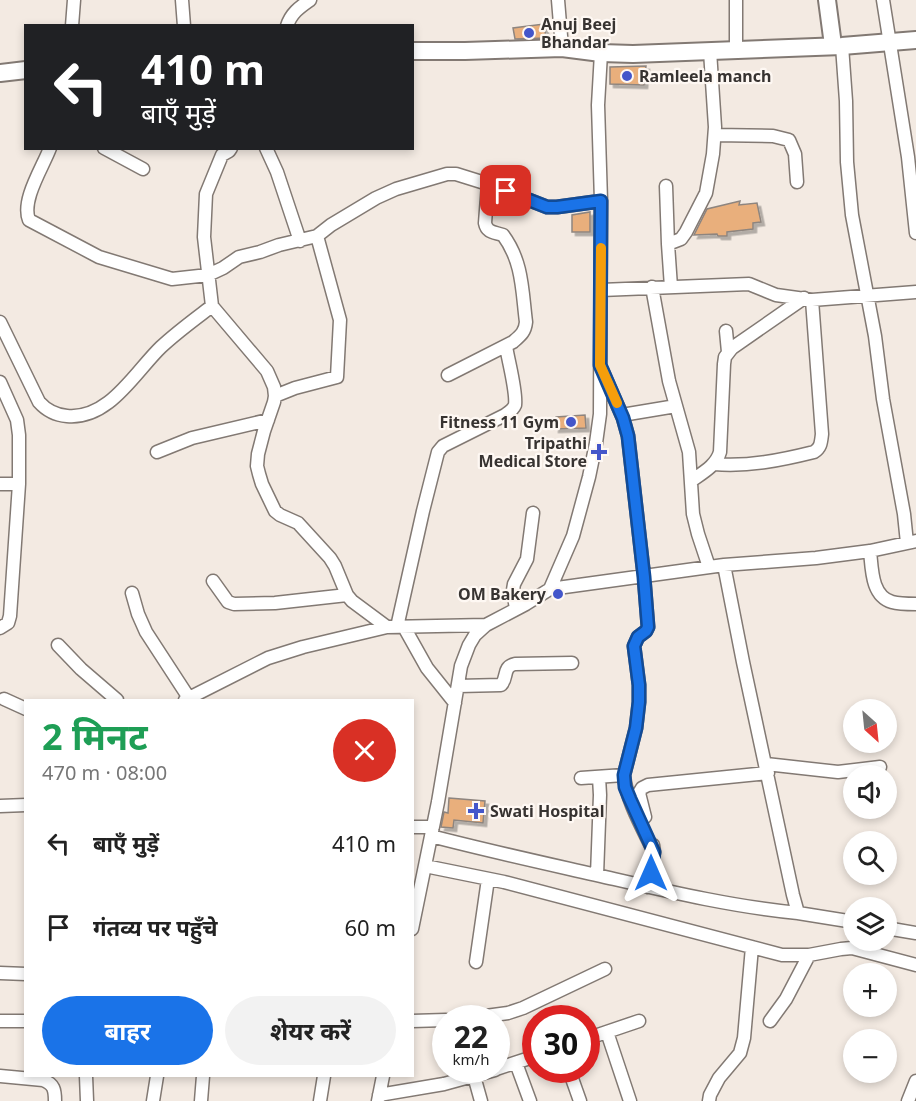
<!DOCTYPE html>
<html lang="hi">
<head>
<meta charset="utf-8">
<style>
  body { margin:0; font-family:"Noto Sans","Noto Sans Devanagari",sans-serif; background:#f2f2f2; color:#222; height:100vh; display:flex; flex-direction:column; font-size:22px; white-space:nowrap }
  * { box-sizing:border-box; margin:0 }
  p { font-size:20px; color:#767676 }
  .icon { flex:none; width:33px; height:33px; fill:none; stroke:currentColor; stroke-width:2; stroke-linecap:round; stroke-linejoin:round }
  .map { position:relative; flex:1; overflow:hidden }
  .side { position:absolute; left:24px; top:699px; width:390px; height:378px; display:flex; flex-direction:column; background:#fff; border-radius:0px; box-shadow:0 3px 9px #0003 }
  .side>* { flex:none }
  .top-card { position:absolute; left:24px; top:24px; width:390px; height:126px; border-radius:0px; box-shadow:0 3px 9px #0003; background:#202124; color:#fff; overflow:hidden }
  .needle { width:39px; rotate:153deg }
  .buttons { position:absolute; left:843px; top:699px; display:grid; gap:12px }
  .buttons a { display:grid; place-items:center; width:54px; height:54px; border-radius:50%; background:#fff; box-shadow:0 3px 9px #0003; font-size:30px }
  .speed { position:absolute; left:432px; top:1005px; display:flex; gap:12px; font-size:30px; font-weight:700; text-align:center }
  .speed>* { display:grid; place-content:center; width:78px; height:78px; border-radius:50%; background:#fff; box-shadow:0 3px 9px #0003; line-height:1 }
  .speed small { font-size:15px; font-weight:400 }
  .speed .limit { border:9px solid #d22; background:#fff; color:#111 }
  .pin { position:absolute; display:grid; place-items:center; width:51px; height:51px; color:#fff; margin:-26px; border-radius:12px; box-shadow:0 3px 9px #0006 }
  .me { position:absolute; width:66px; margin:-33px; rotate:0deg; stroke-linejoin:round; filter:drop-shadow(0 0 4px #0008) }
  .turn { display:flex; align-items:center; gap:21px; height:126px; padding:0 18px; font-size:27px }
  .turn .icon { width:78px; height:78px; stroke-width:2.5 }
  .turn b { display:block; font-size:42px; line-height:51px }
  .round { display:grid; place-items:center; flex:none; width:63px; height:63px; border-radius:32px; background:#f2f2f2 }
  .summary { display:flex; align-items:center; justify-content:space-between; height:102px; padding:0 18px }
  h1 { font-size:36px; font-weight:700; line-height:45px; color:#1e9e55 }
  .cta { display:flex; gap:12px; margin-top:auto; padding:12px 18px }
  .cta a { flex:1; height:69px; border-radius:36px; background:#1a73e8; color:#fff; font-size:24px; font-weight:700; line-height:69px; text-align:center }
  .cta a+a { background:#f2f2f2; color:#222 }
  ul { padding:0; list-style:none }
  li { display:flex; align-items:center; gap:18px; height:84px; padding:0 18px }
  li div { flex:1 }
  li b { display:block; font-size:22px }
  li em { font-style:normal }
  .map>svg:first-child { display:block }
</style>
</head>
<body>
<div class="map">
<svg width="916" height="1101" viewBox="0 0 916 1101">
  <defs>
    <filter id="shadow"><feDropShadow dx="3.5" dy="3.5" stdDeviation="0" flood-color="#0004"/></filter>
  </defs>
  <rect width="100%" height="100%" fill="#f3eae2"/>
  <path fill="#e9af7c" stroke="#8e857f" stroke-width="1.5" filter="url(#shadow)" d="M544,24L546,38L515,39L513,28Z
    M646,66L644,85L610,84V67Z
    M740,201L739,205L757,203L761,222L753,223V229L727,232V236H718L717,234L694,235L707,209Z
    M590,212V232H572V215Z
    M585,415L586,428L555,429L556,417Z
    M449,798L485,801L483,823L454,820L453,828L441,827L444,812L448,813Z"/>
  <g fill="none" stroke-linecap="round" stroke-linejoin="round">
    <defs>
      <path id="street" d="M182,0L184,26
        M558,0L562,48
        M883,0L908,157L916,233
        M72,26L74,0
        M287,26C291,13 300,7 310,0
        M842,46L846,101L847,162L852,215L875,336L883,399L904,514L907,543
        M736,50V0
        M715,135L773,136L789,140L795,154L797,182
        M50,148C43,167 21,200 29,220L99,257L172,279L208,275L223,268L239,257L260,252L279,245L317,236L331,225L376,198L396,189L447,174H456L488,184L547,207H557L601,201
        M104,148L143,169
        M231,148L229,151L222,155L206,194L204,237L212,306L267,371L274,387L275,396L274,402L264,431L258,454L257,466L259,474L262,484L275,511L280,515L298,523L330,558L335,566L347,595L352,601L387,627
        M266,148L277,172L300,241
        M666,186L668,244L671,287
        M668,244L681,239L686,232L706,193L713,154L715,127L710,51
        M652,287L669,381L689,452L693,514L698,534L709,567
        M601,290L749,284L776,295L812,300L916,292
        M0,322L39,402C47,411 55,415 67,416C109,420 135,372 161,347C177,332 195,319 212,306
        M726,331L728,352
        M602,370L623,418L628,436L644,577L648,627L646,631L638,637L634,646L639,685V702L636,728L624,775C626,800 643,829 654,852
        M448,375L513,342C521,335 525,332 526,322C522,291 523,262 503,235C494,232 487,233 485,223L488,184
        M0,382L17,420L19,435V484L10,616L8,623L0,628
        M275,396L295,388L337,377L340,320L317,236
        M622,415L676,406
        M157,452L192,438L268,420
        M714,464C748,467 782,460 814,452C821,448 821,442 822,434L812,300
        M691,481C702,473 716,466 720,452L724,364L725,357L732,348L804,298
        M0,484H19
        M870,551C872,568 871,596 892,602C899,604 908,604 916,604
        M724,565L743,662L793,895L798,913L854,922
        M213,581L228,602L234,604L275,603L347,595
        M550,589L724,565L816,558L870,551L916,541
        M132,593L138,614L146,632L189,698
        M516,609L513,590L514,584L527,559L533,513
        M397,627L423,511L438,452L443,446L505,415C509,412 513,410 515,405C517,392 508,360 506,346
        M404,627L427,668L455,703
        M58,645L81,669L117,700
        M458,686L501,685C508,678 502,667 515,664L572,663
        M4,699L26,709
        M185,700L268,658L303,647L387,627L486,625
        M766,764L838,772L880,767
        M581,778L624,775
        M0,806L26,805
        M645,817L639,793L642,788L648,785L768,773
        M412,827H433
        M431,836C492,852 553,865 614,879C675,893 736,907 798,913
        M425,866L504,882L782,955H809L841,949L852,948L916,965
        M597,875L600,795L599,777
        M648,887L654,852L653,845
        M886,928L916,933
        M412,929L438,802L461,666L469,645L475,635L486,625L526,604L550,589L573,536L589,477L596,443L600,414L601,201L598,105L601,53
        M476,962L488,879
        M0,973L26,974
        M471,1018L508,1013L523,1008L605,969
        M0,1021H26
        M412,1021L446,1020
        M770,1021L786,999L809,955
        M607,1032L630,1101
        M586,1039L639,1021
        M516,1063L530,1101
        M496,1069L536,1056
        M569,1070L580,1101
        M0,1076L43,1080C54,1084 55,1090 55,1101
        M86,1076L87,1101
        M474,1076L481,1101
        M379,1095L444,1084L495,1070
        M153,1101L157,1076
        M201,1101L203,1076
        M320,1101L324,1076
        M378,1101L383,1076
        M709,1101L710,1095L719,1078L740,1053L744,1038L752,947
        M908,1101L916,1081"/>
      <path id="secondary" d="M827,0L833,45
        M412,51H465L562,48L601,53L633,54L842,46L916,40
        M0,73L26,70"/>
    </defs>
    <use href="#street" stroke="#827973" stroke-width="15"/>
    <use href="#secondary" stroke="#827973" stroke-width="20"/>
    <use href="#street" stroke="#fff" stroke-width="12"/>
    <use href="#secondary" stroke="#fff" stroke-width="16"/>
  </g>
  <g fill="none" stroke-linecap="round" stroke-linejoin="round">
    <defs>
      <path id="route" d="M506,191L547,207H557L601,201L600,365L623,418L628,436L644,577L648,627L646,631L638,637L634,646L639,685V702L636,728L624,775L625,787L630,799L654,852L651,873"/>
    </defs>
    <use href="#route" stroke="#114b97" stroke-width="15"/>
    <use href="#route" stroke="#1a73e8" stroke-width="10"/>
    <path stroke="#f59e0b" stroke-width="10" d="M601,248L600,365L617,403"/>
  </g>
  <g fill="#4456ca" stroke="#fef8f3" stroke-width="2">
    <circle cx="529" cy="33" r="6"/>
    <circle cx="627" cy="76" r="6"/>
    <circle cx="571" cy="422" r="6"/>
    <path d="M596 443h6v6h6v6h-6v6h-6v-6h-6v-6h6z"/>
    <circle cx="558" cy="594" r="6"/>
    <path d="M473 802h6v6h6v6h-6v6h-6v-6h-6v-6h6z"/>
  </g>
  <g text-anchor="middle" dominant-baseline="central" stroke-width="4.5" stroke-linejoin="round" paint-order="stroke">
    <g font-size="16" font-weight="bold" fill="#373331" stroke="#fef8f3" text-anchor="start">
      <text x="541" y="24">Anuj Beej<tspan x="541" dy="18">Bhandar</tspan></text>
      <text x="639" y="76">Ramleela manch</text>
      <text x="559" y="422" text-anchor="end">Fitness 11 Gym</text>
      <text x="587" y="443" text-anchor="end">Tripathi<tspan x="587" dy="18">Medical Store</tspan></text>
      <text x="546" y="594" text-anchor="end">OM Bakery</text>
      <text x="490" y="811">Swati Hospital</text>
    </g>
  </g>
</svg>
<div class="buttons">
<a><svg class="needle" viewBox="-14 -14 28 28"><path d="M0-13l5 13h-10z" fill="#e53935"/><path d="M0 13l5-13h-10z" fill="#767676"/></svg></a>
<a><svg class="icon" aria-label="sound" viewBox="0 0 24 24"><path d="M4 9h4l5-4v14l-5-4H4zM17 9q2 3 0 6"/></svg></a>
<a><svg class="icon" aria-label="search" viewBox="0 0 24 24"><circle cx="10" cy="10" r="6"/><path d="M15 15l6 6"/></svg></a>
<a><svg class="icon" aria-label="layers" viewBox="0 0 24 24"><path d="M12 4l9 5-9 5-9-5zM3 14l9 5 9-5"/></svg></a>
<a>+</a>
<a>−</a>
</div>
<div class="speed"><div>22<small>km/h</small></div><div class="limit">30</div></div>
<div class="pin" style="left:506px;top:191px;background:#d93025"><svg class="icon" aria-label="arrive" viewBox="0 0 24 24"><path d="M6 21V4h12l-3 4 3 4H6"/></svg></div>
<svg class="me" style="left:651px;top:873px" viewBox="-20 -20 40 40"><path d="M0-17L14 15 0 8-14 15z" fill="#1a73e8" stroke="#fff" stroke-width="4"/></svg>
<div class="top-card">
<div class="turn"><svg class="icon" aria-label="left" viewBox="0 0 24 24"><path d="M17 20v-9H6M10 6l-5 5 5 5"/></svg><div><b>410 m</b>बाएँ मुड़ें</div></div>
</div>
<section class="side">
<div class="summary"><div><h1>2 मिनट</h1><p>470 m · 08:00</p></div><a class="round" style="background:#d93025;color:#fff"><svg class="icon" aria-label="close" viewBox="0 0 24 24"><path d="M6 6l12 12M18 6L6 18"/></svg></a></div>
<ul>
<li><svg class="icon" aria-label="left" viewBox="0 0 24 24"><path d="M17 20v-9H6M10 6l-5 5 5 5"/></svg><div><b>बाएँ मुड़ें</b></div><em>410 m</em></li>
<li><svg class="icon" aria-label="arrive" viewBox="0 0 24 24"><path d="M6 21V4h12l-3 4 3 4H6"/></svg><div><b>गंतव्य पर पहुँचे</b></div><em>60 m</em></li>
</ul>
<div class="cta"><a>बाहर</a><a>शेयर करें</a></div>
</section>
</div>
</body>
</html>
